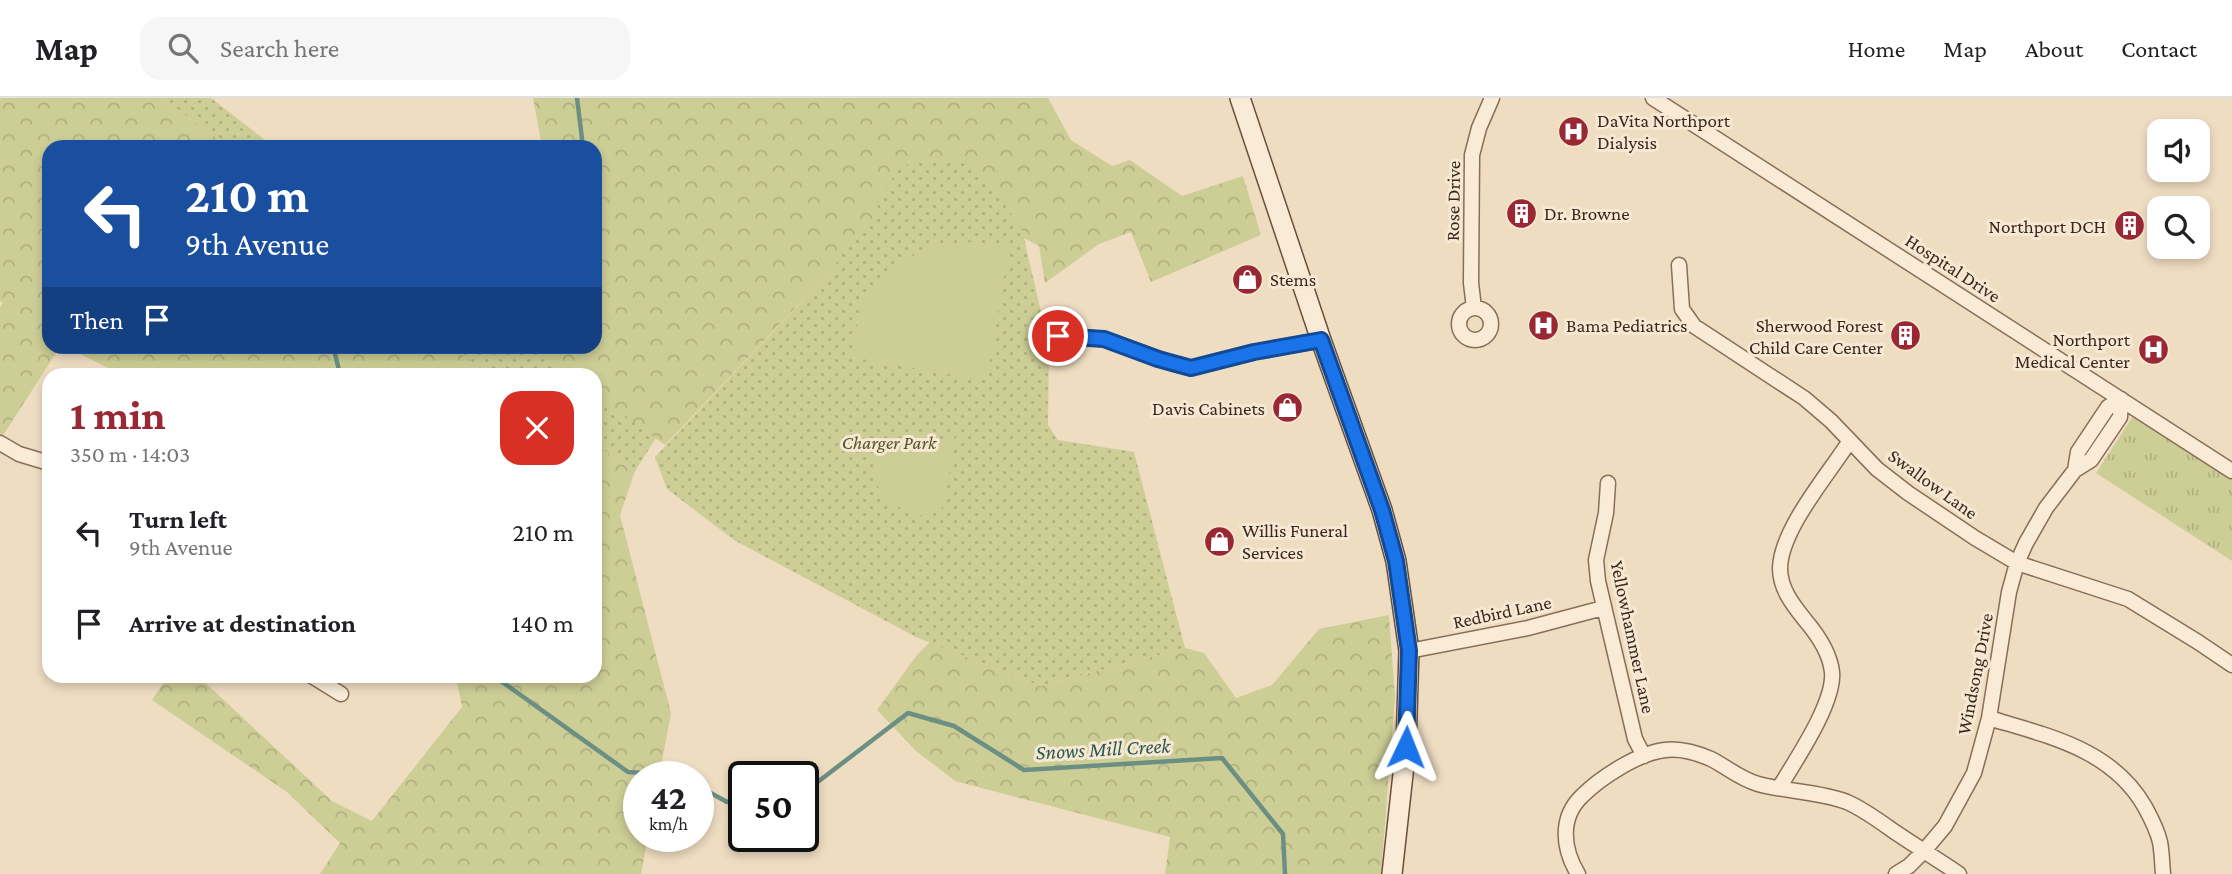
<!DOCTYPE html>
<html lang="en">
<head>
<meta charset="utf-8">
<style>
  body { margin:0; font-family:"Crimson Pro",serif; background:#f6f6f6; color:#202124; height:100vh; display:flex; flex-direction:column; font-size:26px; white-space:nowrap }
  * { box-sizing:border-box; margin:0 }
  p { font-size:23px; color:#757577 }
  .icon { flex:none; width:38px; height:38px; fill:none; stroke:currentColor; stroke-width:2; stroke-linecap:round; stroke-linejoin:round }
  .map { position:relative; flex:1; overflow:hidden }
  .details { position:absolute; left:42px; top:270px; width:560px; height:315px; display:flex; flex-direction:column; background:#fff; border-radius:21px; box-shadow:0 4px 10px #0003 }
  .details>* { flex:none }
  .hud { position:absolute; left:42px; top:42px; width:560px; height:214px; border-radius:21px; box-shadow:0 4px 10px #0003; background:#1a4fa0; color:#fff; overflow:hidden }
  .tools { position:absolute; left:2147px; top:21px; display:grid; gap:14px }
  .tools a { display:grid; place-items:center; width:63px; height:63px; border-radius:14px; background:#fff; box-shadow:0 4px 10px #0003; font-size:35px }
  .speed { position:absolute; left:623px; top:663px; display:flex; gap:14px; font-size:35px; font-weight:700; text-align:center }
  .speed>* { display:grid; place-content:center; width:91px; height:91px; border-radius:50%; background:#fff; box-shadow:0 4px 10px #0003; line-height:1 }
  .speed small { font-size:18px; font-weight:400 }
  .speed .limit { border:4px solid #111; border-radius:10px; background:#fff; color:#111 }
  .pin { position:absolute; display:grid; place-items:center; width:60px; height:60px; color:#fff; margin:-30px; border:4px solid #fff; border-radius:50%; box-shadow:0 2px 7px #0007 }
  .me { position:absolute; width:77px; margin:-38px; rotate:2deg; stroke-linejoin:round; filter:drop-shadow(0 0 5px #0008) }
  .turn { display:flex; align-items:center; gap:24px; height:147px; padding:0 28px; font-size:32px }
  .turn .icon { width:91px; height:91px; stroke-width:2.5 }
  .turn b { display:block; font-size:49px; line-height:60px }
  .then { display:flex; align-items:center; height:66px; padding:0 28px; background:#0003; gap:14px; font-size:26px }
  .round { display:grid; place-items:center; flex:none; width:74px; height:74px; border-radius:21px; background:#f6f6f6 }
  .overview { display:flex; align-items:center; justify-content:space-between; height:119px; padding:0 28px }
  h1 { font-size:42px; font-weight:700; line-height:52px; color:#9a2834 }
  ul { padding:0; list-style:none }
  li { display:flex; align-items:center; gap:21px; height:91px; padding:0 28px }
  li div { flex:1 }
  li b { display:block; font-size:26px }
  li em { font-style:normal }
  header { display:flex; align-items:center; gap:42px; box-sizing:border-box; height:98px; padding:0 35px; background:#fff; border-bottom:2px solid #e0e0e0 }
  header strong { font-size:33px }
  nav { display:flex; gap:38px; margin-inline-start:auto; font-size:24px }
  .search { width:490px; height:63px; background:#f6f6f6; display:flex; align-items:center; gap:18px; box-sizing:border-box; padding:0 24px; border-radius:21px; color:#757577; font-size:26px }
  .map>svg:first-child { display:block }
</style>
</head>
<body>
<header>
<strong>Map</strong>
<div class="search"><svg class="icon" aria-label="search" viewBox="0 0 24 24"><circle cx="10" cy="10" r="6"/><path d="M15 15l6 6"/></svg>Search here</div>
<nav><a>Home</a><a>Map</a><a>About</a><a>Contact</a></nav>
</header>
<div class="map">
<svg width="2232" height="776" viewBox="0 0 2232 776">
  <defs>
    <pattern id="grass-tufts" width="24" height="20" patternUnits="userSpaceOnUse" patternTransform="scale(1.75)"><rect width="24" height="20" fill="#cdcd96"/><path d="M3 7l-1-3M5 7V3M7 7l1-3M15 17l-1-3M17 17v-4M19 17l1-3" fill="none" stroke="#b1b081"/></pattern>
    <pattern id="forest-crowns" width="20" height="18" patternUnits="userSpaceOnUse" patternTransform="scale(1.75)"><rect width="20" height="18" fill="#cdcd96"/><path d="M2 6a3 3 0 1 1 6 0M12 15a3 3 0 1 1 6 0" fill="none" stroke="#b1b081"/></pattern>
    <pattern id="park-dots" width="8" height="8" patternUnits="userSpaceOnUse" patternTransform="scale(1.75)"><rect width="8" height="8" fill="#cdcd96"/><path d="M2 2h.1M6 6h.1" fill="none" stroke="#b1b081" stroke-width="1.8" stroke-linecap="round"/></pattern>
  </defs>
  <rect width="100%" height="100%" fill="#efddc2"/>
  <path fill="url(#grass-tufts)" d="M2137,312L2232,373V463L2096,375Z"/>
  <path fill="url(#forest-crowns)" d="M0,0H162L229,49H49V248L60,249L0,342V209L3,205L0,203Z
    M533,0H1048L1071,42L1112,68L1130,62L1182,98L1243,78L1261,137L1151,184L1131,134L1099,146L1045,185L1039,148L1014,135L834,169L665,347L595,298V276H565L524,249L595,248V49H542Z
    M66,249H454L494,276H120Z
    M595,346L635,373L620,417L671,615L659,679H639V738L648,739L641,776H320L340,745L287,694L152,602L168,578H198L332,703L372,723L462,609L456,579L453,578H595Z
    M1389,517L1395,599L1381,776H1165L1170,739L955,683L916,653L877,612L917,557L930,544L1040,588L1185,550L1204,555L1236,600L1272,587L1319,531Z"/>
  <path fill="url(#park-dots)" d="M162,0H211L274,49H229Z
    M931,63L962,65L984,76L1022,132L1049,248L1048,327L1058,342L1134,354L1185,550L1040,588L916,539L734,442L667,391L655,359L834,169L851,142L876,124L879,98L898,73L911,64Z
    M450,249H529L568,276H491Z
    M595,296L656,340L635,373L595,346Z"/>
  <path fill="#cdcd96" d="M971,144L1009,149L988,274L977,281L850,259L861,209L879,183L904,162L933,148Z
    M957,339L962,345L954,351L941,413C935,414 926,418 920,417C906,415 885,403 879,390C870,375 874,351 887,340L951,343Z"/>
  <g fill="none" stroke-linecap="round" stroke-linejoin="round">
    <path stroke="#6b9083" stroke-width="4.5" d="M577,0L583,49
      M333,248L340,276
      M494,578L628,674L676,677L680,679
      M698,688L727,704L744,700
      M803,688L815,686L908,615L954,628L1024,672L1222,660L1283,736L1285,776"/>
    <defs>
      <path id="street" d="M1653,0L2232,373
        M1679,167L1682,211L1694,228L1804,300L1831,323L1877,371L1908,395L1975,440L2017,465L2128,501L2198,544L2232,567
        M1474,210L1471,185L1472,57L1479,30L1492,0
        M1459 226a16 16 0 1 1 32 0a16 16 0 1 1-32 0Z
        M1058,238L1104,241L1174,266L1190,270L1254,254L1321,242
        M0,345L19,356L49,365
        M2075,372L2078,354L2108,309L2121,301
        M1608,385L1606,415L1596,462L1598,483L1635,641L1644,658
        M1409,553L1528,530L1603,510
        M312,578L341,596
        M1989,620C2048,638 2112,651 2145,709C2151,720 2157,731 2160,744C2162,754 2162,765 2163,776
        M1779,690C1795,663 1835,605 1832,574C1830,556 1817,536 1805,522C1793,507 1780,491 1780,470C1781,431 1828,377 1849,344
        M1578,776C1563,751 1559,720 1582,698C1600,680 1638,655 1665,652C1680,650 1697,655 1711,661C1727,669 1740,681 1758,686C1787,694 1818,693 1847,704C1863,711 1878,722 1892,732C1914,747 1937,761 1959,776
        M1896,776L1909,768L1924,753L1945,728L1974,675L1989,620L2009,494L2017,465L2026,445L2046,410L2075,372L2091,362L2120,319L2121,301"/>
      <path id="secondary" d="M1240,0L1321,242L1382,412L1396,463L1409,553L1406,649L1392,776"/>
    </defs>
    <use href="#street" stroke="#896e59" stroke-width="17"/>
    <use href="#secondary" stroke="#6b4f3c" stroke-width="22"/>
    <use href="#street" stroke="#f9ebd6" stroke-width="14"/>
    <use href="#secondary" stroke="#f9ebd6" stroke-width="19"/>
  </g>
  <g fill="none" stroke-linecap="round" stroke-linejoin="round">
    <defs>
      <path id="route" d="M1058,238L1104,241L1158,261L1191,270L1254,254L1321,242L1382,412L1396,463L1409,553L1406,649"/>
    </defs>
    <use href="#route" stroke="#114b97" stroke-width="18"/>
    <use href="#route" stroke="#1a73e8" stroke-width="12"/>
  </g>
  <defs>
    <symbol id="hospital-disc" viewBox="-11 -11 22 22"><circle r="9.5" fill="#9a2834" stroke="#f6e8d2"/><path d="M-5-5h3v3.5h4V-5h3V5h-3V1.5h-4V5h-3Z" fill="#fff"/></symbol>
    <symbol id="building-disc" viewBox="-11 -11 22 22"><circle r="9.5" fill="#9a2834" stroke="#f6e8d2"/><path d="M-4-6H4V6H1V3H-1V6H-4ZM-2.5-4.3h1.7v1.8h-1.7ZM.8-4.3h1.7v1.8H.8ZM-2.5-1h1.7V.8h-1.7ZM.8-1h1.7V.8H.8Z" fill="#fff"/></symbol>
    <symbol id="shop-disc" viewBox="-11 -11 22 22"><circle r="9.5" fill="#9a2834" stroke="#f6e8d2"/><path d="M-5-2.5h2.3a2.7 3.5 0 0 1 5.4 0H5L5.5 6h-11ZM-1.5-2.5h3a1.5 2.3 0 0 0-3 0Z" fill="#fff"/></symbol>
  </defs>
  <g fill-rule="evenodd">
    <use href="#hospital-disc" x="1556" y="16" width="35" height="35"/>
    <use href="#building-disc" x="1504" y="98" width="35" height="35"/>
    <use href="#building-disc" x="2112" y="110" width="35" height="35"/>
    <use href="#shop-disc" x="1230" y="164" width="35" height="35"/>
    <use href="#hospital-disc" x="1526" y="210" width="35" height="35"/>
    <use href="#building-disc" x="1888" y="220" width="35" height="35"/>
    <use href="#hospital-disc" x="2136" y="234" width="35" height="35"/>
    <use href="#shop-disc" x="1270" y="292" width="35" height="35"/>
    <use href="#shop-disc" x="1202" y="426" width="35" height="35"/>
  </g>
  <g text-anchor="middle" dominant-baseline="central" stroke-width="6" stroke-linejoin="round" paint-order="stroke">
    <g font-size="19" fill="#39281d" stroke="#f6e8d2" text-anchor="start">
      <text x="1597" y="22">DaVita Northport<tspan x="1597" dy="22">Dialysis</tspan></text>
      <text x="1544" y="115">Dr. Browne</text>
      <text x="2106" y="128" text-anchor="end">Northport DCH</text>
      <text x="1270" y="181">Stems</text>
      <text x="1566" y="227">Bama Pediatrics</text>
      <text x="1883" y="227" text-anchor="end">Sherwood Forest<tspan x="1883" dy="22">Child Care Center</tspan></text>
      <text x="2130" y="241" text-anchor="end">Northport<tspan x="2130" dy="22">Medical Center</tspan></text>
      <text x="1265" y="310" text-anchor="end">Davis Cabinets</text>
      <text x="1242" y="432">Willis Funeral<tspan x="1242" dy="22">Services</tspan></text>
    </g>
    <g font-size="19" fill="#39281d" stroke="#f6e8d2">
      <text transform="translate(1453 103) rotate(-89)">Rose Drive</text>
      <text transform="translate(1953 170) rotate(33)">Hospital Drive</text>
      <text transform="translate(1933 386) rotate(36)">Swallow Lane</text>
      <text transform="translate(1502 514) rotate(-12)">Redbird Lane</text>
      <text transform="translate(1633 539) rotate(78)">Yellowhammer Lane</text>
      <text transform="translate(1975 576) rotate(-79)">Windsong Drive</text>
    </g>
    <g font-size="19" font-style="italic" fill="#4e5624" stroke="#f6e8d2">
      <text x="889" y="344">Charger Park</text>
    </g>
    <g font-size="21" font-style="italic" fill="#2c5951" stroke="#f6e8d2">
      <text transform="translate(1103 651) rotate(-3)">Snows Mill Creek</text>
    </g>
  </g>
</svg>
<div class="tools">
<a><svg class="icon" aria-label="sound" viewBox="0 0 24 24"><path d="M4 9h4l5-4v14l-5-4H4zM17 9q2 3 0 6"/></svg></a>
<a><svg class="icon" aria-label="search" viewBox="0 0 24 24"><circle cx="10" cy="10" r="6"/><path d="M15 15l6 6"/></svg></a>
</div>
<div class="speed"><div>42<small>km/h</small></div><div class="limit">50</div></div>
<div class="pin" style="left:1058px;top:238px;background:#d93025"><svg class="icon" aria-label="arrive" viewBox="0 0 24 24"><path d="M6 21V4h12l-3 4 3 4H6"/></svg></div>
<svg class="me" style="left:1406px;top:649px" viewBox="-20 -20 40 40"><path d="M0-17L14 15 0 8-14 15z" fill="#1a73e8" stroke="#fff" stroke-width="4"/></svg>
<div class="hud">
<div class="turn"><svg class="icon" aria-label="left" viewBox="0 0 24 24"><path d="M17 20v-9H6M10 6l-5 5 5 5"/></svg><div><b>210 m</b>9th Avenue</div></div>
<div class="then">Then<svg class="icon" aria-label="arrive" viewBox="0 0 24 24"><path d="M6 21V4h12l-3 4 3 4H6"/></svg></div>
</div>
<section class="details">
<div class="overview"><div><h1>1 min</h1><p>350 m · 14:03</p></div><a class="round" style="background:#d93025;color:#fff"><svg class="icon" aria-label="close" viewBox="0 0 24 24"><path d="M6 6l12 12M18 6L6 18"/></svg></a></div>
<ul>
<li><svg class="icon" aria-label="left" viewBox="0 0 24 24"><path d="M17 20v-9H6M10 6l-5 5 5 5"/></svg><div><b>Turn left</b><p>9th Avenue</p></div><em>210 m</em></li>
<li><svg class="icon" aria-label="arrive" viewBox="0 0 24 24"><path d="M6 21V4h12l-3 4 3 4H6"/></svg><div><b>Arrive at destination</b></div><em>140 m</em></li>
</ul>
</section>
</div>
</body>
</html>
